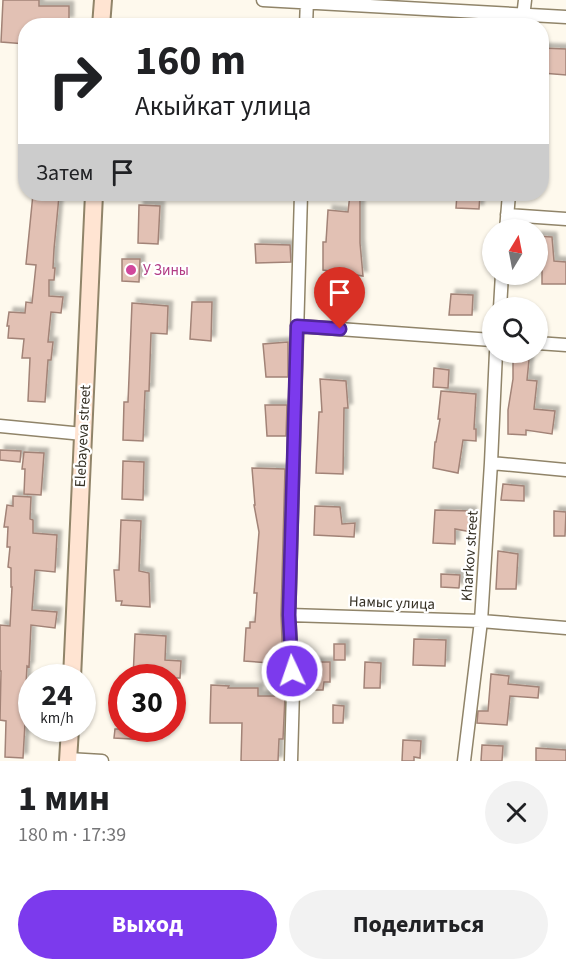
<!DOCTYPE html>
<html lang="ru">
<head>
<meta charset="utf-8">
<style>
  body { margin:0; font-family:"Source Sans 3",sans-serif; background:#f2f2f2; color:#202124; height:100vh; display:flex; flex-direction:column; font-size:22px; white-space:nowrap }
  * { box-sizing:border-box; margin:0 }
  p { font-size:20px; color:#757577 }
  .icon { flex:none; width:33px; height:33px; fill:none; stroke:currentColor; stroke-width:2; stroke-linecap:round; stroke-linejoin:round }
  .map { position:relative; height:761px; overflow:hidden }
  .panel { display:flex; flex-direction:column; background:#fff; flex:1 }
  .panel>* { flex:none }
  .guide { position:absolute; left:18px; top:18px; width:531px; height:183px; border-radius:24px; box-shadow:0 2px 4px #0004; background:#fff; color:#202124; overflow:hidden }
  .needle { width:39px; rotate:10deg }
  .fabs { position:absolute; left:482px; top:219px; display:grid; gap:12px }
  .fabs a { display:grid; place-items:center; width:66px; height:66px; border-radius:50%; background:#fff; box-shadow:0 2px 4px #0004; font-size:30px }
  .speed { position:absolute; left:18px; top:664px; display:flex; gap:12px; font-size:30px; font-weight:700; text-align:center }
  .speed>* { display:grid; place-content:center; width:78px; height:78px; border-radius:50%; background:#fff; box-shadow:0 2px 4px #0004; line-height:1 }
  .speed small { font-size:15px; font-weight:400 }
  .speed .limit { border:9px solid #d22; background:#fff; color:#111 }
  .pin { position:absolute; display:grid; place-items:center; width:51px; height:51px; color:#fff; margin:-62px -26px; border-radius:50% 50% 50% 0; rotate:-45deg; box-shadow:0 0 6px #0007 }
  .pin .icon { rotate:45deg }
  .me { position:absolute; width:66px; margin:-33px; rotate:357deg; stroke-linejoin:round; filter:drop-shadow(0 0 4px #0008) }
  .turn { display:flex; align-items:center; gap:21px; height:126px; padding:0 18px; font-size:27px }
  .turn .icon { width:78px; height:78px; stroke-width:2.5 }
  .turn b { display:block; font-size:42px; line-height:51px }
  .then { display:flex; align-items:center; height:57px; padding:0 18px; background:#0003; gap:12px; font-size:22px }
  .round { display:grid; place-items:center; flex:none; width:63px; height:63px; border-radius:32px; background:#f2f2f2 }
  .head { display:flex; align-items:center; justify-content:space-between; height:102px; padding:0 18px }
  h1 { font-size:36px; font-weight:700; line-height:45px }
  .button { display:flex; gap:12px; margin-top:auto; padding:12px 18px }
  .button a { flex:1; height:69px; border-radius:36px; background:#7c3aed; color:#fff; font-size:24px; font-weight:700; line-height:69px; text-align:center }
  .button a+a { background:#f2f2f2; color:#202124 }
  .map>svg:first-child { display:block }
</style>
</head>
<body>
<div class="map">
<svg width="566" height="761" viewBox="0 0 566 761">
  <defs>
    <filter id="shadow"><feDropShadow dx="4.5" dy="-4.5" stdDeviation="1.5" flood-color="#0004"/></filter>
  </defs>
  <rect width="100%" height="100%" fill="#fef9ed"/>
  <path fill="#e2c1b4" stroke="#a28377" stroke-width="1.5" filter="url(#shadow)" d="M3,0H39V6H69V21H54V26H26V44L1,42Z
    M542,48L566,49V75L542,73Z
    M33,194H58V196H59L54,249L53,268H55L54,280H49V296L63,297L61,313L51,312L48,342H53L51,360H48L45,402L28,401L30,358H22L24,339L8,338L9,326H7L9,312L25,313L26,302L32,303L36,265L26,264Z
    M350,194H360V243L363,276L323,270V242H326L328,210L348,212Z
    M457,194H480L479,209L456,208Z
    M139,205L160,206L158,244L138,243Z
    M537,236L552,237L554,261L566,262V284H542V259H537Z
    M255,244L290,245L291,262L256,263Z
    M122,259H140L139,282L122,281Z
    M451,294L473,295L472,315H449Z
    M192,302H212L211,341L190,339Z
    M132,303L168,306L167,334L151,333L149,391H145L143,441L123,440L124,402H128Z
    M288,342V377H266L263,344Z
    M513,359L529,360L527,380L537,381L534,409L555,411L552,434L526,430V435L508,434V410L513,379Z
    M434,368L449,370L448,388L433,387Z
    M320,379L346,381L348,408H344L343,474L316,473L319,412H322Z
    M441,391L476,394L474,429H476V441L463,440L458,473L433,468L435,442H436L440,419H438Z
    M265,405H287L286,436H267Z
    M0,450L21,451L20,462L0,460Z
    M24,452L44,453L41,495L24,494L25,469H22Z
    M123,461L144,462L143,500L122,499Z
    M252,468L285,469L281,615L283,664L244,661L246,628H250V622H255L257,593H254L259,532L254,505H255Z
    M503,484L524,486V501L501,500Z
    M13,496L31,497L30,519L33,520V533L57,535L55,572L35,570L32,610L57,612L55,628L31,625L29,667L27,666L25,703H32V723H25L23,758L5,757L6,721L0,720L1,671H0V625L10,626L12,587H11V568L8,567L10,547H7L8,527H4L7,505L13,506Z
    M315,506L340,507L342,524L355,523L354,537L314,535Z
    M435,510L472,511V532L455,529V544L433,543Z
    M554,511L566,512L565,536H554Z
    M121,520L141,521L139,571L149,573L150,607L121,605L122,601H116L114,570H119Z
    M498,551L518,554L516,589H496Z
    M441,574L460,575L459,588L441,587Z
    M135,634L166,636L165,660L181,661L180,678H133Z
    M414,639L446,640L445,666L413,665Z
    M334,644H345V660H334Z
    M309,662H330V682H324L323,690H311L312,682H309Z
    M365,662L381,663L380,688H364Z
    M491,674L509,676L508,684L539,687L538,698L510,696L507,725L477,723L478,711H488Z
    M211,685L229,686L228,688H258V696H285L283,739H279L278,761H241L242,723H210Z
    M333,705L344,706L343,723H333Z
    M115,729H150L149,740L114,738Z
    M403,740L421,741L420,758L414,757V761H402Z
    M482,745L503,746L502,761H481Z
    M536,748L566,750V761H536Z"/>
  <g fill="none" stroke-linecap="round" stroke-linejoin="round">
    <defs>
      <path id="street" d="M263,0L566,17
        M306,26L307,0
        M522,26L525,0
        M507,215L566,219
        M506,230L509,194
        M500,308L502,274
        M297,326L492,340
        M537,343L566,345
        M0,426L83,434
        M491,463L566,470
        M289,615L481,621L566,628
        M68,759L102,761
        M291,761L293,690L289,615L301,194
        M464,761L481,621L491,463L496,352"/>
      <path id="secondary" d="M101,26L103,0
        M72,678L94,194
        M68,761L70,729"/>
    </defs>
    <use href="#street" stroke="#908469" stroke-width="15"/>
    <use href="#secondary" stroke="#908469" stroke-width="20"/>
    <use href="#street" stroke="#fff" stroke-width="12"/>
    <use href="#secondary" stroke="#ffe4d2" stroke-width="16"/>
  </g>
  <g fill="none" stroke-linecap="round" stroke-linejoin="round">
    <defs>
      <path id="route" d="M292,671L289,615L297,326L340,329"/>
    </defs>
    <use href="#route" stroke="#51269a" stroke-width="15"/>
    <use href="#route" stroke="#7c3aed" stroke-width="10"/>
  </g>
  <circle fill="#d1479c" stroke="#fff" stroke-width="2" cx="131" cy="270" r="6"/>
  <g text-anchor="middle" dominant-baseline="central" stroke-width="4.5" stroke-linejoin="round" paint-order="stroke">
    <g font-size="15" fill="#b23c85" stroke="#fff" text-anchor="start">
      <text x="143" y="270">У Зины</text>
    </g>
    <g font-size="15" fill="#342f23" stroke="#fff">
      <text transform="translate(83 436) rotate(-87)">Elebayeva street</text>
      <text transform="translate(470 556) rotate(-86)">Kharkov street</text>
      <text transform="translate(392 603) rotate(2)">Намыс улица</text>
    </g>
  </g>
</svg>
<div class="fabs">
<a><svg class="needle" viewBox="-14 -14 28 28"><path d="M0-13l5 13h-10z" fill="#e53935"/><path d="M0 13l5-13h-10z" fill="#757577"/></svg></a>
<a><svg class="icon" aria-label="search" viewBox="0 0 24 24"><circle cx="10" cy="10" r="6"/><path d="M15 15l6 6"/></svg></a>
</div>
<div class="speed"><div>24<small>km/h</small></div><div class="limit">30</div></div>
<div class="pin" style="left:340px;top:329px;background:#d93025"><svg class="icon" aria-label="arrive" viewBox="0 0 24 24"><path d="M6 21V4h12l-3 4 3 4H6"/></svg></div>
<svg class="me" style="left:292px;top:671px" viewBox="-20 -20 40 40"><circle r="17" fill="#7c3aed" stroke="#fff" stroke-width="3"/><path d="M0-11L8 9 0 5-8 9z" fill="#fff"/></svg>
<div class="guide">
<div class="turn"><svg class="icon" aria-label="right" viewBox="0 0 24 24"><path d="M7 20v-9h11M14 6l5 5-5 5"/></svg><div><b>160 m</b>Акыйкат улица</div></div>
<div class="then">Затем<svg class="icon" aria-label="arrive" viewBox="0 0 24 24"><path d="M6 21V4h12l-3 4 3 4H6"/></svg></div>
</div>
</div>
<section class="panel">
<div class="head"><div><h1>1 мин</h1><p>180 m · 17:39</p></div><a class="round"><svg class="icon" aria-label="close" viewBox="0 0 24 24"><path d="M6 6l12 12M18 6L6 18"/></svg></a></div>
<div class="button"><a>Выход</a><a>Поделиться</a></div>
</section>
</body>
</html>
